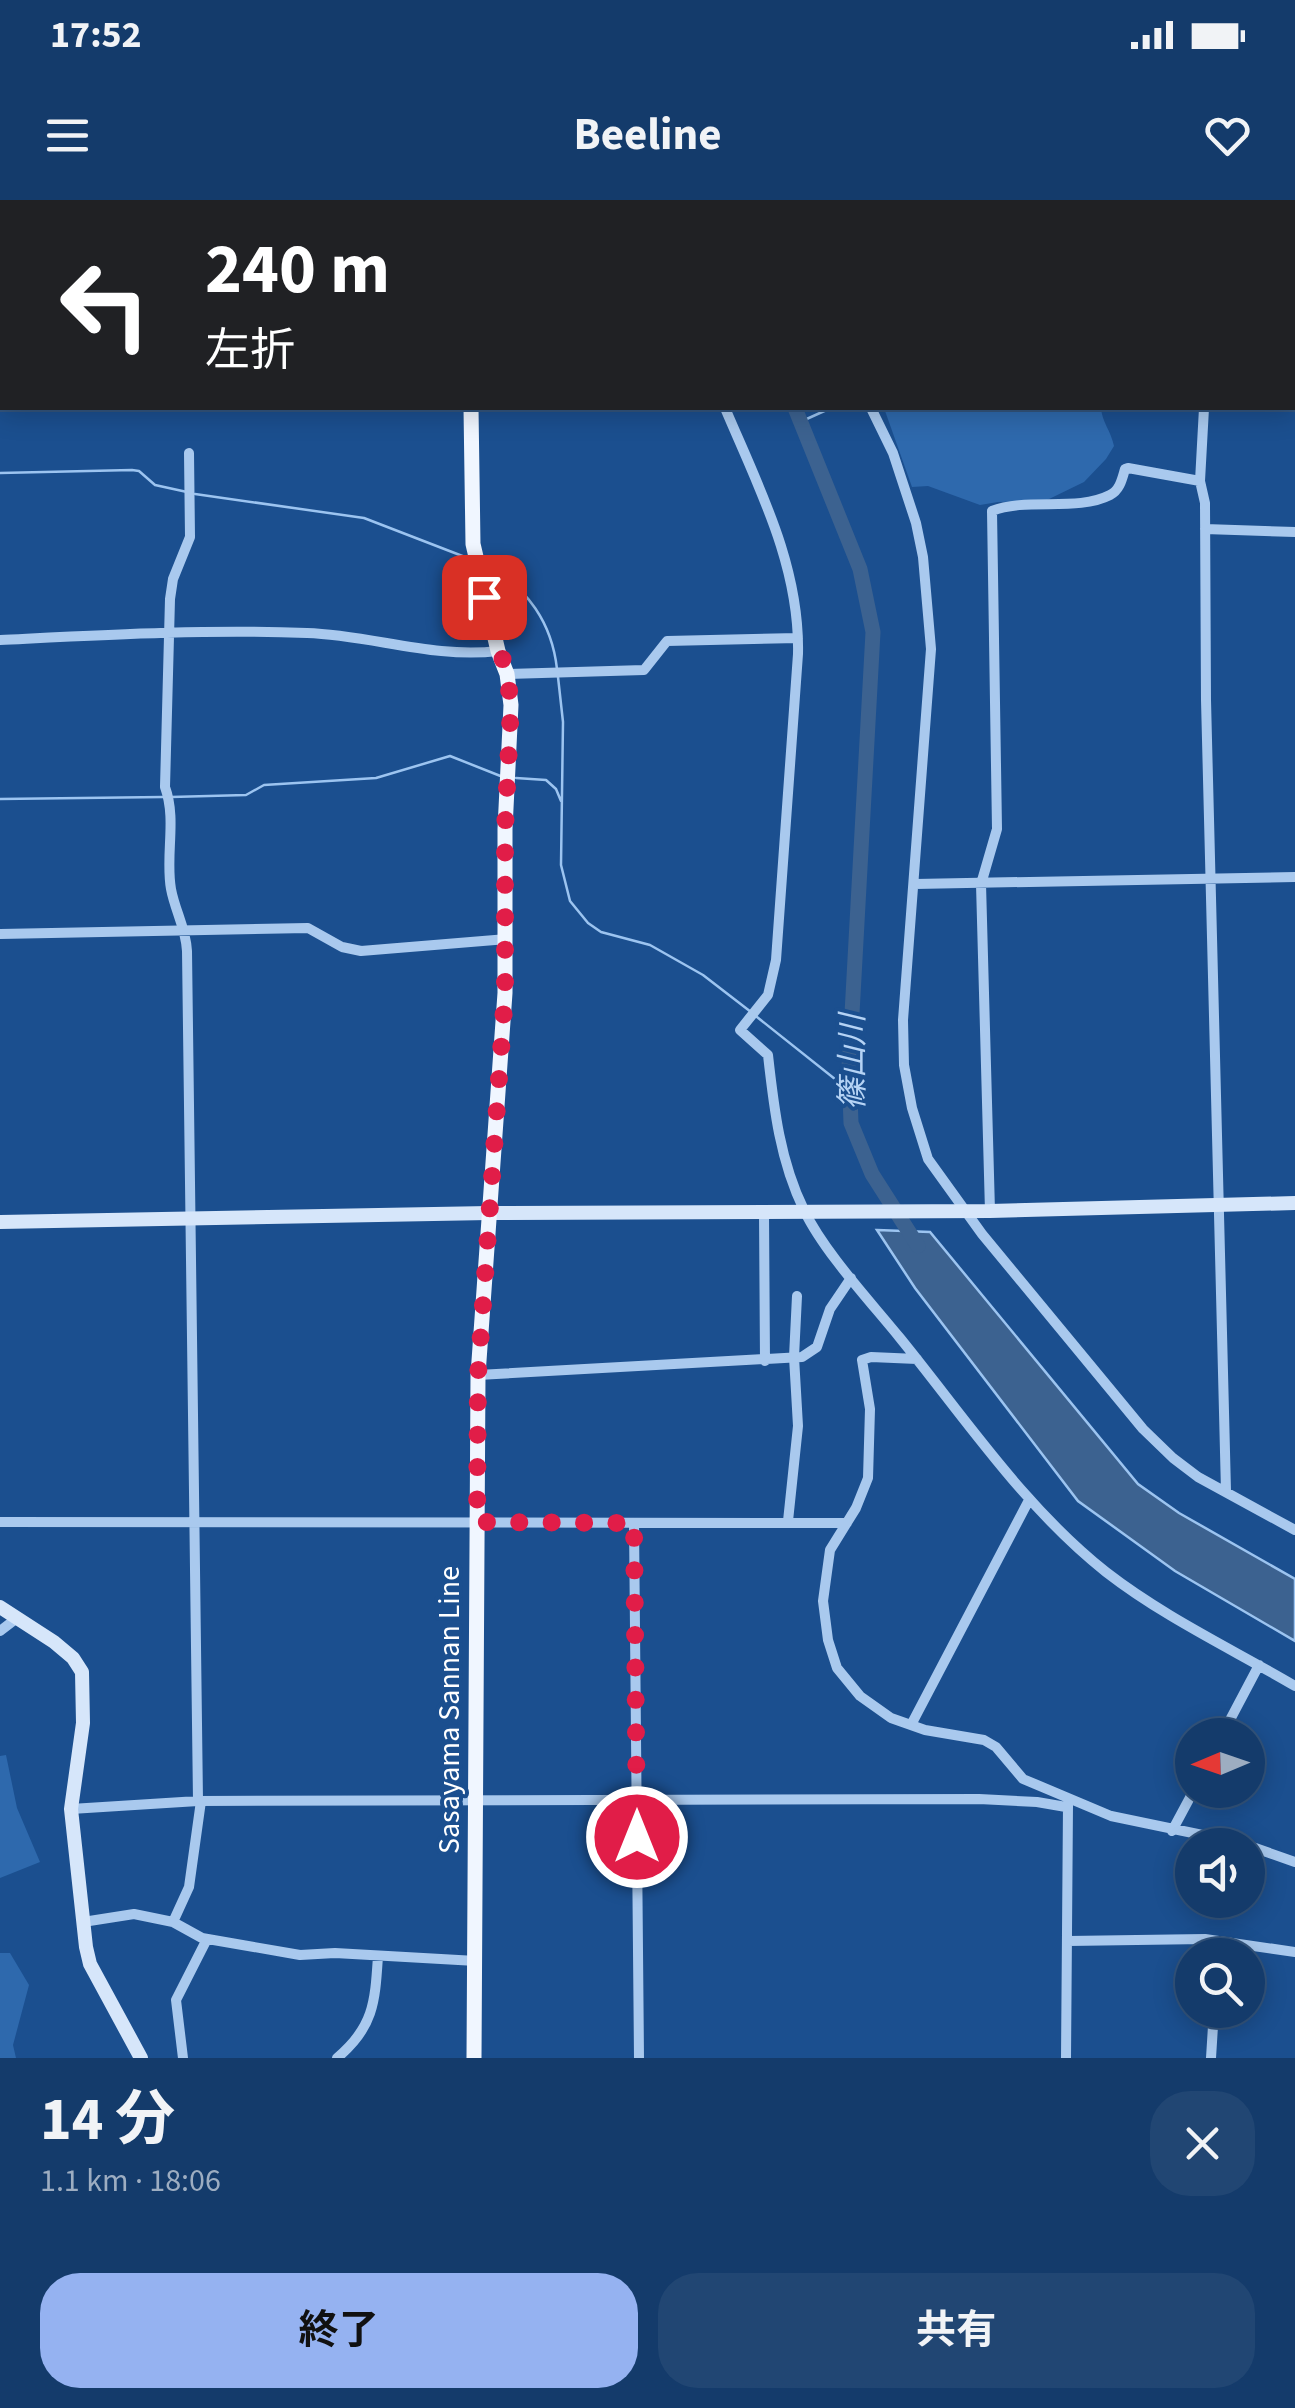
<!DOCTYPE html>
<html lang="ja">
<head>
<meta charset="utf-8">
<style>
  body { margin:0; font-family:"Source Sans 3","Noto Sans JP",sans-serif; background:#214673; color:#f1f3f6; height:100vh; display:flex; flex-direction:column; font-size:38px; white-space:nowrap }
  * { box-sizing:border-box; margin:0 }
  p { font-size:32px; color:#9dadc1 }
  .icon { flex:none; width:55px; height:55px; fill:none; stroke:currentColor; stroke-width:2; stroke-linecap:round; stroke-linejoin:round }
  .map { position:relative; height:1858px; overflow:hidden }
  .panel { display:flex; flex-direction:column; background:#143b6b; flex:1 }
  .panel>* { flex:none }
  .guide { position:absolute; left:0px; top:0px; width:1295px; height:210px; box-shadow:0 5px 25px #0003,0 0 0 2px #33557e; background:#202124; color:#fff; overflow:hidden }
  .needle { width:65px; rotate:268deg }
  .tools { position:absolute; left:1175px; top:1518px; display:grid; gap:20px }
  .tools a { display:grid; place-items:center; width:90px; height:90px; border-radius:50%; background:#143b6b; box-shadow:0 5px 25px #0003,0 0 0 2px #33557e; font-size:50px }
  .pin { position:absolute; display:grid; place-items:center; width:85px; height:85px; color:#fff; margin:-42px; border-radius:20px; box-shadow:0 5px 15px #0006 }
  .me { position:absolute; width:110px; margin:-55px; rotate:0deg; stroke-linejoin:round; filter:drop-shadow(0 0 8px #0008) }
  .turn { display:flex; align-items:center; gap:35px; height:210px; padding:0 40px; font-size:45px }
  .turn .icon { width:130px; height:130px; stroke-width:2.5 }
  .turn b { display:block; font-size:70px; line-height:85px }
  .round { display:grid; place-items:center; flex:none; width:105px; height:105px; border-radius:40px; background:#214673 }
  .head { display:flex; align-items:center; justify-content:space-between; height:170px; padding:0 40px }
  h1 { font-size:60px; font-weight:700; line-height:75px }
  .action { display:flex; gap:20px; margin-top:auto; padding:20px 40px }
  .action a { flex:1; height:115px; border-radius:40px; background:#95b2f1; color:#111; font-size:40px; font-weight:700; line-height:115px; text-align:center }
  .action a+a { background:#214673; color:#f1f3f6 }
  .status { display:flex; justify-content:space-between; align-items:center; height:70px; padding:0 50px; background:#143b6b; direction:ltr }
  .status svg { height:28px; fill:currentColor }
  header { display:flex; justify-content:space-between; align-items:center; height:130px; padding:0 40px; background:#143b6b; font-size:45px; font-weight:700 }
  .map>svg:first-child { display:block }
</style>
</head>
<body>
<div class="status"><b>17:52</b><svg viewBox="0 0 49 12"><path d="M0 12V9h3v3zM5 12V6h3v6zM10 12V3h3v9zM15 12V0h3v12zM26 1h20v11H26zM47 4h2v5h-2z"/></svg></div>
<header><svg class="icon" aria-label="menu" viewBox="0 0 24 24"><path d="M4 6h16M4 12h16M4 18h16"/></svg>Beeline<svg class="icon" aria-label="heart" viewBox="0 0 24 24"><path d="M12 20l-8-8c-3-5 5-10 8-4 3-6 11-1 8 4z"/></svg></header>
<div class="map">
<svg width="1295" height="1858" viewBox="0 0 1295 1858">
  <rect width="100%" height="100%" fill="#1b4f8f"/>
  <path fill="#2e69ad" d="M991,0H1154L1153,2Z
    M884,208H1101C1102,222 1111,231 1114,246L1106,259L1084,282L1045,301L998,302L980,305L928,286L912,287Z
    M6,1555L17,1608L40,1662L0,1678V1556Z
    M0,1753H10L29,1785L13,1845L16,1858H0Z"/>
  <path fill="#3c6290" stroke="#9cc4f0" stroke-width="2.5" d="M877,1030L930,1032L1138,1284L1179,1313L1295,1379V1441L1175,1371L1078,1301L915,1088Z"/>
  <g fill="none" stroke-linecap="round" stroke-linejoin="round">
    <path stroke="#9cc4f0" stroke-width="2.5" d="M979,2L980,0
      M800,222L831,208
      M0,273L132,270L139,271L155,285L187,292
      M195,294L364,318L465,357
      M486,366C528,387 552,424 557,469
      M558,477L563,522L561,665L570,701L588,723L601,732L650,745L703,775L751,812
      M516,578L546,580L556,589L561,601
      M171,597L246,595L264,585L376,578L450,556L503,577
      M0,599L163,597
      M757,817L850,891"/>
    <path stroke="#3c6290" stroke-width="15" d="M735,0V2
      M795,208L860,369L873,432L849,868L851,923L872,974L918,1046"/>
    <path stroke="#a9c9ee" stroke-width="10" d="M667,0V2
      M809,0V2
      M884,0V2
      M1183,0L1185,2
      M0,133H2
      M1292,140H1295
      M725,208C759,288 800,366 798,454L776,760L768,795L740,830L768,855C774,909 780,961 804,1010C824,1052 870,1101 900,1138C965,1218 1024,1307 1106,1372C1164,1417 1232,1449 1295,1486
      M871,208L893,253L916,323L923,357L931,449L903,820L904,865L912,908L928,959L982,1034L1143,1229L1173,1258L1198,1277L1295,1330
      M1204,208L1200,281L1205,303L1206,500L1226,1291
      M189,253L190,337L173,379L170,399L165,587C177,620 165,655 171,689C175,711 186,728 187,751L198,1601
      M1205,329L1295,332
      M0,440C102,435 205,429 307,433C371,435 434,459 498,451
      M507,474L644,470L667,441L798,438
      M915,684L1295,677
      M0,734L308,728L342,747L361,751L507,739
      M990,1011L981,684L997,629L992,311C1027,297 1077,312 1110,295C1120,290 1122,279 1125,269L1128,268L1200,281
      M764,1013L765,1161
      M917,1159L871,1157L862,1160L870,1209L868,1278L856,1308L830,1350L823,1401L828,1440L837,1468L860,1496L891,1518L925,1530L984,1540L996,1547L1023,1579L1111,1616L1241,1643L1295,1662
      M478,1175L802,1157L817,1147L830,1109L851,1078
      M788,1321L798,1226L794,1157L797,1096
      M0,1322L847,1323
      M634,1323L639,1858
      M0,1431L17,1418
      M911,1525L1029,1300
      M1222,1535L1259,1465
      M71,1609L198,1601L979,1599L1037,1602L1066,1607
      M1172,1631L1194,1590
      M83,1722L134,1714L173,1722L202,1738L300,1755L335,1753L476,1761
      M173,1722L189,1687L201,1601
      M1068,1741L1205,1739L1295,1752
      M183,1858L176,1800L207,1739
      M337,1858C374,1827 375,1802 378,1756
      M1066,1858L1068,1605
      M1211,1858L1214,1810"/>
    <path stroke="#d6e6fa" stroke-width="14" d="M0,1022L489,1013L990,1011L1295,1003
      M0,1407L54,1442L73,1458L82,1472L83,1523L71,1609L86,1747L90,1764L141,1858"/>
    <path stroke="#f0f6ff" stroke-width="15" d="M464,0L465,2
      M471,208L473,344L498,451L507,474L511,505L505,629V793L478,1175L474,1858"/>
  </g>
  <g fill="none" stroke-linecap="round" stroke-linejoin="round">
    <path stroke="#e11d48" stroke-width="18" stroke-dasharray="0 32.4" d="M484,397L507,474L511,505L505,629V794L478,1175L477,1322L634,1323L637,1637"/>
  </g>
  <g text-anchor="middle" dominant-baseline="central" stroke-width="8" stroke-linejoin="round" paint-order="stroke">
    <g font-size="30" fill="#fff" stroke="#1b4f8f">
      <text transform="translate(449 1510) rotate(-90)">Sasayama Sannan Line</text>
    </g>
    <g font-size="32" font-style="italic" fill="#b5d3f5" stroke="#1b4f8f">
      <text transform="translate(853 862) rotate(-90)">篠山川</text>
    </g>
  </g>
</svg>
<div class="tools">
<a><svg class="needle" viewBox="-14 -14 28 28"><path d="M0-13l5 13h-10z" fill="#e53935"/><path d="M0 13l5-13h-10z" fill="#9dadc1"/></svg></a>
<a><svg class="icon" aria-label="sound" viewBox="0 0 24 24"><path d="M4 9h4l5-4v14l-5-4H4zM17 9q2 3 0 6"/></svg></a>
<a><svg class="icon" aria-label="search" viewBox="0 0 24 24"><circle cx="10" cy="10" r="6"/><path d="M15 15l6 6"/></svg></a>
</div>
<div class="pin" style="left:484px;top:397px;background:#d93025"><svg class="icon" aria-label="arrive" viewBox="0 0 24 24"><path d="M6 21V4h12l-3 4 3 4H6"/></svg></div>
<svg class="me" style="left:637px;top:1637px" viewBox="-20 -20 40 40"><circle r="17" fill="#e11d48" stroke="#fff" stroke-width="3"/><path d="M0-11L8 9 0 5-8 9z" fill="#fff"/></svg>
<div class="guide">
<div class="turn"><svg class="icon" aria-label="left" viewBox="0 0 24 24"><path d="M17 20v-9H6M10 6l-5 5 5 5"/></svg><div><b>240 m</b>左折</div></div>
</div>
</div>
<section class="panel">
<div class="head"><div><h1>14 分</h1><p>1.1 km · 18:06</p></div><a class="round"><svg class="icon" aria-label="close" viewBox="0 0 24 24"><path d="M6 6l12 12M18 6L6 18"/></svg></a></div>
<div class="action"><a>終了</a><a>共有</a></div>
</section>
</body>
</html>
